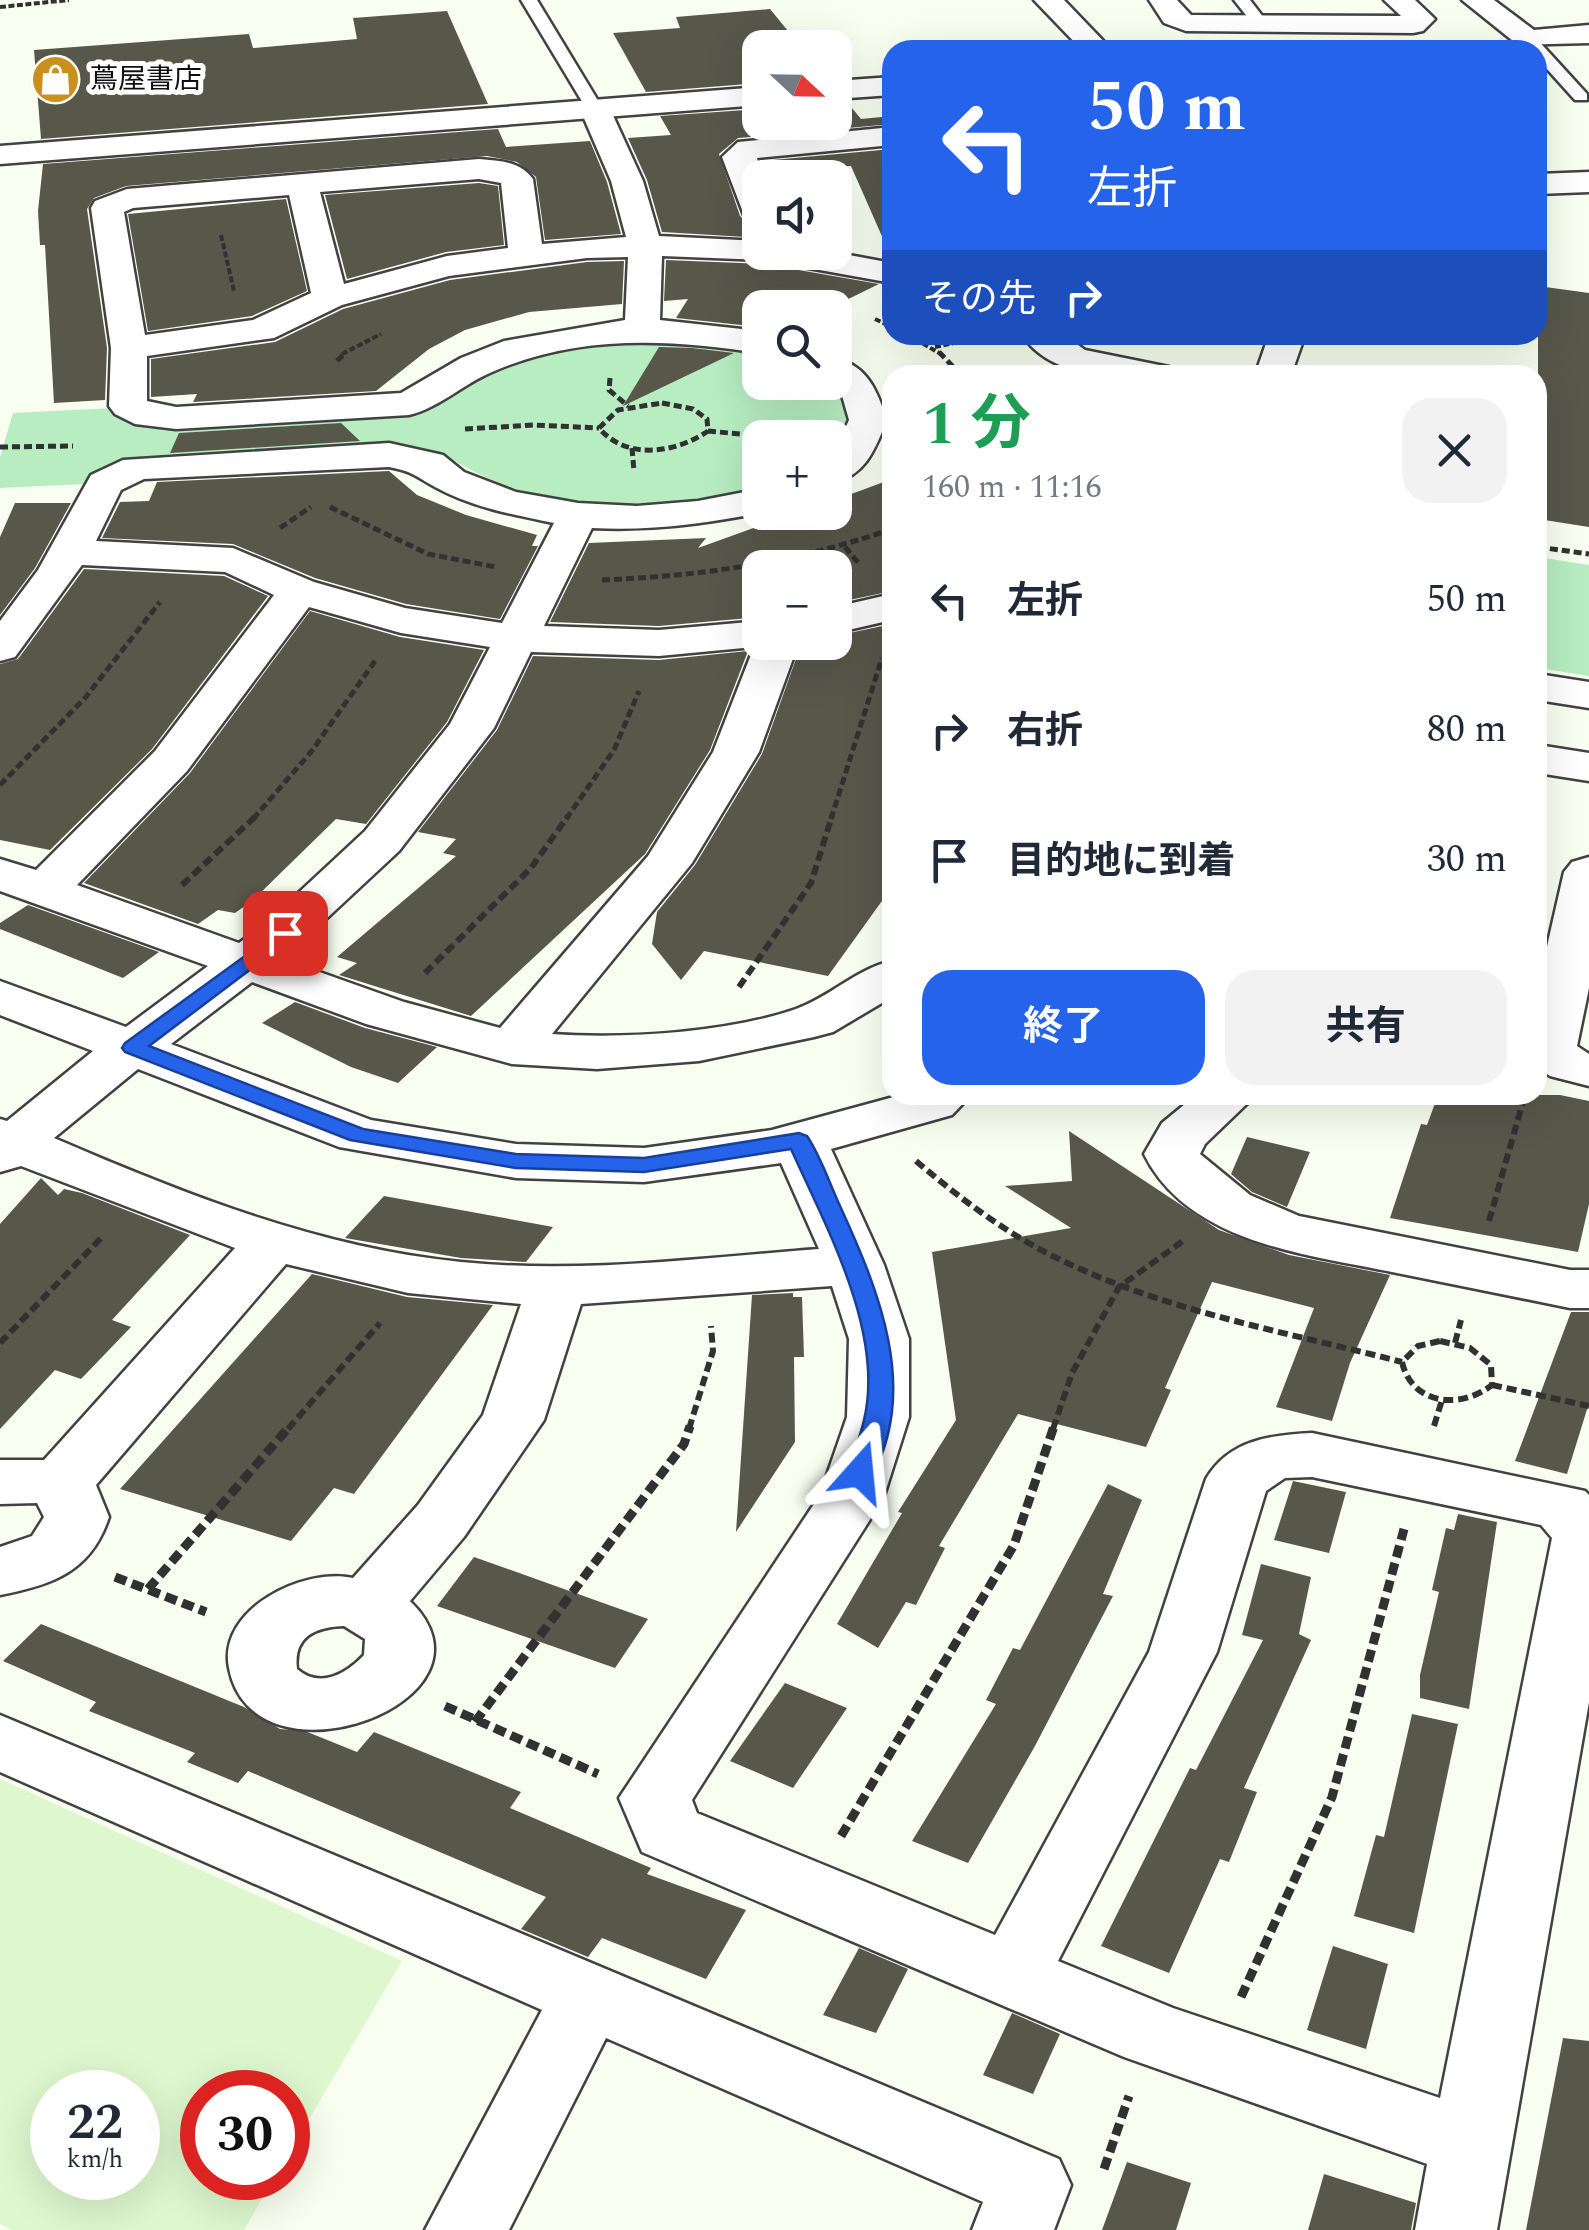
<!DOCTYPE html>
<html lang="ja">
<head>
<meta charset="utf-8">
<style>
  body { margin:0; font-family:Spectral,"Noto Sans JP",serif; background:#f2f2f3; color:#1f2937; height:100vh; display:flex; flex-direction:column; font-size:38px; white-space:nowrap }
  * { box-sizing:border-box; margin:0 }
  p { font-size:32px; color:#747a83 }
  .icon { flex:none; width:55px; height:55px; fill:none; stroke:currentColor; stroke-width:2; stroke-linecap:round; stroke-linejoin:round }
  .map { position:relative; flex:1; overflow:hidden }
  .details { position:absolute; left:882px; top:365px; width:665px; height:740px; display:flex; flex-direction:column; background:#fff; border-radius:30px; box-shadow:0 10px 40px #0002 }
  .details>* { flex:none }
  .top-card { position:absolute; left:882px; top:40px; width:665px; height:305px; border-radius:30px; box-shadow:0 10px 40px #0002; background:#2563eb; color:#fff; overflow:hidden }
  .needle { width:65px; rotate:112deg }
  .controls { position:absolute; left:742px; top:30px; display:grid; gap:20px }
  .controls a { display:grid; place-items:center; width:110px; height:110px; border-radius:20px; background:#fff; box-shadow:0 10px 40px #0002; font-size:50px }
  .speed { position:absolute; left:30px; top:2070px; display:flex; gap:20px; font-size:50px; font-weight:700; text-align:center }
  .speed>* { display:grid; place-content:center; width:130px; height:130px; border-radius:50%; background:#fff; box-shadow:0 10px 40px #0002; line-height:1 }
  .speed small { font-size:25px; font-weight:400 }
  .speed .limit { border:15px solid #d22; background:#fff; color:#111 }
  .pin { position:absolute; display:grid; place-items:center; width:85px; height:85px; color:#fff; margin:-42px; border-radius:20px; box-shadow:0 5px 15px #0006 }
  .me { position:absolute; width:110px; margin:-55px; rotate:18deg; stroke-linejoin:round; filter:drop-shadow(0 0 8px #0008) }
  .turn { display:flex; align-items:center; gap:35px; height:210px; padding:0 40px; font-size:45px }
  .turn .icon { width:130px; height:130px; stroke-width:2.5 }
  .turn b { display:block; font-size:70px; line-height:85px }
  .then { display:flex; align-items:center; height:95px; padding:0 40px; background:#0003; gap:20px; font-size:38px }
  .round { display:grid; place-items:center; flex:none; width:105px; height:105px; border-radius:30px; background:#f2f2f3 }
  .head { display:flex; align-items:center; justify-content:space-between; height:170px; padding:0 40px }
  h1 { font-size:60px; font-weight:700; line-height:75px; color:#1e9e55 }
  .primary-button { display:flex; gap:20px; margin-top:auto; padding:20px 40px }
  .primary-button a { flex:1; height:115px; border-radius:30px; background:#2563eb; color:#fff; font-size:40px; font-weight:700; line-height:115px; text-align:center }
  .primary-button a+a { background:#f2f2f3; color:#1f2937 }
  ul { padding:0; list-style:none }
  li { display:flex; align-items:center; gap:30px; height:130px; padding:0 40px }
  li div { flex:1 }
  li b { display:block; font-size:38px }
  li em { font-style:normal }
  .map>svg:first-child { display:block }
</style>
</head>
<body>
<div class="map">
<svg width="1589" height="2230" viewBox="0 0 1589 2230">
  <rect width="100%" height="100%" fill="#f8fff1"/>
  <path fill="#def7ce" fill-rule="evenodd" d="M0,1779L402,1961L288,2155V2092H202V2178H274L244,2230H12L0,2224ZM138,2092V2178H52V2092Z"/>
  <path fill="#b7edc1" d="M594,338L760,347V382L834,383C858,405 851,431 835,455V438H760V491L650,507L576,505L502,486L437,452L394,446L143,458L116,463L85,484L0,488V457L13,413L112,408L127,423L154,428L371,417L475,373Z
    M1538,557L1589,565V676L1538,668Z"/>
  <path fill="#57584a" d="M770,9L802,48H760V83L646,92L613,33L680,28L676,17Z
    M447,11L488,104L41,139L34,50L249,34L253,48L357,39L353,18Z
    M847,102L861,119L892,116V124L738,138L719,154L740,216L752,227L746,237L662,232L647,180L628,138L671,135L660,116L760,109V122H835V103Z
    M498,129L506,147L590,141L607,182L621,234L545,240L536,177L517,162L487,156L126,186L94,198L87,209L107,348L105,400L54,403L45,245H40L38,211L43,164Z
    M892,149V259L851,166L792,169L786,178H766L762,161Z
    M479,183L498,186L504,245L446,252L347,279L325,195Z
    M286,199L307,291L252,316L148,331L128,214Z
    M666,260L764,264L879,284L830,308H760V327L676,318L688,299L664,301Z
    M624,261L622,304L529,312L465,330L429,349L376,391L193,402L197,394L151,397V359L275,342L343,309L450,280L587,262Z
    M1538,286L1589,293V527L1538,519Z
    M659,347L692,348L734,353L623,406Z
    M341,423L360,441L170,453L179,433Z
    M389,471L417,495L466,515L537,535L532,546H538L500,619L406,604L315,578L233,544L102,538L120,502L149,501L157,482Z
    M892,479V591L835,603V568H760V617L659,626L550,622L589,543L706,538L698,548L798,512H835V500Z
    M15,503H71L35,568L0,615V537Z
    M84,569L224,576L268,596L152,749L50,850L0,840V664L18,659Z
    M310,611L400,637L484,650L447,722L366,824L336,819L252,901L235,913L218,910L198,924L84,883L190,773Z
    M892,624V887L828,976L704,951L681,980L652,944L657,912L695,865L762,754L802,642H835V636Z
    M748,651L710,750L645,854L471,1016L339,975L357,963L337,957L456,856L443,853L456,839L418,832L497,730L533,656L659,660Z
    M28,905L159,952L123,978L0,929V923Z
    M295,1002L365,1028L437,1047L398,1083L351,1067L262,1023Z
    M1438,1095H1560L1589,1101V1204L1578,1252L1390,1218L1421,1124L1427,1125Z
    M1069,1131L1219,1230L1289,1255L1390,1275L1350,1363L1332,1421L1276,1407L1314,1308L1212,1282L1165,1388L1171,1390L1146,1447L1018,1414L939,1546L945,1548L916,1605L906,1602L878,1648L837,1624L902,1513L898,1512L956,1420L932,1252L1071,1228L1005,1186L1072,1181Z
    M1247,1137L1310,1152L1287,1207L1252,1192L1231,1174Z
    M41,1178L58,1195L64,1189L82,1193L190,1235L112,1320L131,1327L81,1379L55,1370L0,1429V1224Z
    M384,1196L553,1227L526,1262L461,1258L345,1238Z
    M312,1274L407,1297L493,1305L354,1494L334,1488L291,1541L120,1489Z
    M793,1293V1297H802L804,1357H794L795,1442L736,1532L752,1295Z
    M1571,1312H1589V1403L1567,1474L1515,1461Z
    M1293,1481L1346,1492L1329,1553L1274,1540Z
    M1108,1484L1142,1500L1103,1594L1113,1596L1035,1746L968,1863L912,1841L996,1704L986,1700L1013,1648L1020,1650Z
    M1458,1514L1497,1522L1469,1709L1420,1698V1675L1439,1592L1432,1590L1446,1528L1454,1530Z
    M474,1557L648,1619L615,1668L437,1606Z
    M1261,1564L1311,1577L1299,1634L1311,1640L1244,1788L1257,1792L1229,1862L1220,1859L1169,1973L1101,1946L1190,1768L1196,1770L1263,1640L1242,1635Z
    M41,1624L244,1707L280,1729L305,1731L357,1752L374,1732L521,1792L510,1808L651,1868L647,1874L746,1910L706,1979L602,1938L588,1957L521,1929L546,1897L248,1771L238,1783L187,1762L195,1753L89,1711L96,1702L3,1661Z
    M785,1683L847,1708L793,1788L730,1761Z
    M1412,1714L1458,1724L1414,1933L1354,1916L1376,1835L1384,1837Z
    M1333,1946L1388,1964L1366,2049L1307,2030Z
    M859,1948L908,1969L876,2033L823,2015Z
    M1012,2013L1060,2034L1033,2094L983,2075Z
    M1563,2038L1589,2041V2230H1526Z
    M1127,2162L1191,2183L1176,2230H1102Z
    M1324,2174L1416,2203L1411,2230H1308Z"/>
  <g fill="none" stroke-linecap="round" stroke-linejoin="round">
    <defs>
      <path id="service" d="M521,0H537L603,109L601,113H589Z
        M1234,0H1250L1270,26L1267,29H1257Z
        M1522,36H1534L1587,94V100H1575L1538,59V50H1529L1522,42Z"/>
      <path id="minor" d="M1034,0H1064L1112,50H1082Z
        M1149,0H1177L1191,15L1401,16L1384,0H1415L1435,19L1423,31L1413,33L1186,31L1164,23Z
        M1462,0H1494L1534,30L1589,25V43L1518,45Z
        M595,100L606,103L610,109L643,181L659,236L760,241V252H833L892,263V283L764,260L662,256L660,320L760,331V353C669,339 578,334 492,372C463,384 439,408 409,415L176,429L135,424L115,414L109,406L111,348L91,208L95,201L127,189L479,159C500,161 520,161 533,179L542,244L626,237L611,181L580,109L584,103ZM479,179L501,183L508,248L447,256L344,284L320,192ZM289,195L311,293L253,320L145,335L124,212L133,208ZM628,257L625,320L504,341L461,358L401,393L176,407L147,401V356L274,338L342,305L449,276L587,258Z
        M892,127V145L757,158L762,178L760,225L748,222L744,215L722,157L738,142Z
        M1589,172V192L1538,194V174Z
        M1022,335H1064L1085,350L1169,367L1174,375C1123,375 1056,384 1022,335Z
        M1269,335H1305L1291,375H1255Z
        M835,358C868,366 877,391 887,420C875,448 867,474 835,482V450L849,420L841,392L829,382H835Z
        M389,443L443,455L464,472L516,492L578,503L637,506L698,501L760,489V513C703,524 650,531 592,528L544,626L659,630L760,621V642H799L759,752L692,863L552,1034C625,1039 726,1033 796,1009C830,997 856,969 892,961V997L833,1032L814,1037L699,1061L597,1069L512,1064L366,1024L252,982L171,1044L371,1120L516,1144L644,1148L772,1130L901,1095H971L952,1115L831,1149L884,1265L909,1339V1417L883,1499L692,1800L697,1813L995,1935L1149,1652L1206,1479C1229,1440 1270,1435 1312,1433L1585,1491L1589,1495V1702L1497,2230H1415L1427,2164L1124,2057L642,1852L619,1798L820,1495L847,1417L849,1339L832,1286L581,1304L544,1420L464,1537L410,1601C513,1701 253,1796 229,1668C217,1609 304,1567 353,1578L418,1505L483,1415L521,1304L408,1293L286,1264L96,1485L109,1517C91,1572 52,1585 0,1595V1547L32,1536L44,1517L37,1503L0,1504V1460H44L235,1248L21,1166L0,1172V1119L7,1121L93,1051L0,1015V981L126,1027L208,966L0,891V859L36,870L155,751L274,595L225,572L82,565L15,657L0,661V621L38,570L91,475L123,460ZM389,467C416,472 417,478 439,489C475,508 515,515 554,523L502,623L405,608L314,582L233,548L96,541L121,490L144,479ZM309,607L401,633L490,647L450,724L365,831L267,922L239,943L77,885L187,771ZM754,647L713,752L648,856L500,1028L404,1002L283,959L399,851L494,728L531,652L659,656ZM138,1069L339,1147L516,1178L644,1182L781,1163L819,1249C700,1258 580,1274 461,1262C319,1248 184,1194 54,1138ZM1312,1477L1541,1525L1552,1538L1440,2098L1173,2008L1058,1961L1217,1652L1266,1491L1285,1478ZM344,1626L365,1639L364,1655C346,1674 320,1689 297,1669C293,1636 316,1627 344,1626Z
        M892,594V620L835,633V607Z
        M1538,674L1589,682V708L1538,700Z
        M1538,745L1589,753V781L1538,773Z
        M1589,857V988L1577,1046L1589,1054V1086L1550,1076L1538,1068V986L1564,872L1572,862Z
        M1196,1095H1256L1205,1144L1200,1154L1250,1195L1299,1216L1570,1270H1589V1308H1570C1512,1296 1455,1285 1397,1273C1310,1255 1188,1244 1144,1154L1162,1123Z
        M0,1715L1059,2159L1071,2185L1054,2230H972L983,2202L606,2038L509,2230H425L542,2010L0,1772Z"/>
      <path id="tertiary" d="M892,77V95L835,99V81Z
        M760,87V105L0,164V146Z"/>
    </defs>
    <use href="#service" stroke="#424242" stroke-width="5"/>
    <use href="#minor" stroke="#424242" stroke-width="5"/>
    <use href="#tertiary" stroke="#424242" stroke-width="5"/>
    <path stroke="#313131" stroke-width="4" stroke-dasharray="6 2.5" stroke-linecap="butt" d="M0,7L69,0
      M835,184L850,219
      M221,235L234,291
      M875,319L892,327
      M908,335L941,354
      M935,347L991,335
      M342,354L381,334"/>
    <path stroke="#313131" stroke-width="5" stroke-dasharray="8 4" stroke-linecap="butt" d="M939,352L961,375
      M337,361L346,352
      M610,378L609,390L628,406
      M662,403L693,409L707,419L708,431C676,453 627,461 599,428L618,410Z
      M465,429L534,425L599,428
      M708,431L782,438
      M0,447L73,446
      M632,448L634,471
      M330,507L428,554L496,567
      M280,528L311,507
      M845,547L860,565
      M1538,547L1589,554
      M602,580C702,576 797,562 892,529
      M0,785L85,698L160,602
      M253,819L311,752L375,661
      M566,819L614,750L639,691
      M831,819L882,658"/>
    <path stroke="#313131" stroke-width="6" stroke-dasharray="10 5" stroke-linecap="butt" d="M182,885L256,816
      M425,973L531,868L568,816
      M739,987L811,883L832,816
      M916,1161C949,1189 982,1215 1020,1238C1134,1306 1275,1329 1402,1362
      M1489,1221L1524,1098
      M1440,1341L1470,1348L1491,1365L1492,1385C1460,1410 1412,1405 1402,1362L1418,1346Z
      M0,1343L103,1236
      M1455,1343L1461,1320
      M1492,1385L1589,1406
      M1434,1426L1442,1400
      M288,1429L380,1323
      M689,1429L713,1351L711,1326
      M1053,1429L1072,1373L1119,1287L1183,1241"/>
    <path stroke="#313131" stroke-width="9" stroke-dasharray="12 6" stroke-linecap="butt" d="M115,1577L206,1612
      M148,1589L290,1426
      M445,1706L598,1774
      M475,1722L684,1444L690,1426
      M841,1836L1014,1545L1054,1426
      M1241,1997L1332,1797L1404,1529
      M1104,2169L1129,2096"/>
    <use href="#service" fill="#fff" fill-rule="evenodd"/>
    <use href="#minor" fill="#fff" fill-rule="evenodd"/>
    <use href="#tertiary" fill="#fff" fill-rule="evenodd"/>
  </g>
  <path fill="#2563eb" stroke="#184099" stroke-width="2.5" d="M285,927L292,929L295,933L292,938L149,1046L363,1129L516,1154L644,1158L799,1133L807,1136C821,1157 829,1182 840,1206C878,1289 921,1391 870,1479H851L847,1472C853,1455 860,1438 864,1420C885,1333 826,1227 791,1149L644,1172L516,1168L350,1140L125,1052L122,1048L125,1043Z"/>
  <defs>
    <symbol id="shop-disc" viewBox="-11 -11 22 22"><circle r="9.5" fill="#c9901c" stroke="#fff"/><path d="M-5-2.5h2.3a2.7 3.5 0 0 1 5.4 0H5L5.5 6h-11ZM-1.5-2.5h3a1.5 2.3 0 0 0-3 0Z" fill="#fff"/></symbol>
  </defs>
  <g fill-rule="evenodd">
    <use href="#shop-disc" x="28" y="52" width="55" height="55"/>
  </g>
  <g text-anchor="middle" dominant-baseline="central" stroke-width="10" stroke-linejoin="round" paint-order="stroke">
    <g font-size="28" fill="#0f0f0f" stroke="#fff" text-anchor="start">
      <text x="90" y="79">蔦屋書店</text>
    </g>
  </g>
</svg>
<div class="controls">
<a><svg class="needle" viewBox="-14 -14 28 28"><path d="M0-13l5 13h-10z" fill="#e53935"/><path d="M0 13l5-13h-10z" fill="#747a83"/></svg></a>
<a><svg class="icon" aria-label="sound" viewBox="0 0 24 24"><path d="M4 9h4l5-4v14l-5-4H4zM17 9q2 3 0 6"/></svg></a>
<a><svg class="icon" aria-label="search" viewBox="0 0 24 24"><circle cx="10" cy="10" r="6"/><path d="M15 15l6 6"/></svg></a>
<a>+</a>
<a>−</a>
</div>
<div class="speed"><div>22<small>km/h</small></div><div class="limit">30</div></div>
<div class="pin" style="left:285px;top:933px;background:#d93025"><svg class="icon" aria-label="arrive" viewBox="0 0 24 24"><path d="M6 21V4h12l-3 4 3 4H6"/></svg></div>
<svg class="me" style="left:860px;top:1472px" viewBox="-20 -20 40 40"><path d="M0-17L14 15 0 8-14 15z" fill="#2563eb" stroke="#fff" stroke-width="4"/></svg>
<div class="top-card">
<div class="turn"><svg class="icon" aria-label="left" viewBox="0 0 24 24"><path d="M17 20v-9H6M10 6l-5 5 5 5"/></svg><div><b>50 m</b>左折</div></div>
<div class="then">その先<svg class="icon" aria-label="right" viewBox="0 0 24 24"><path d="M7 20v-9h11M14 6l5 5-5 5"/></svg></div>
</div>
<section class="details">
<div class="head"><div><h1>1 分</h1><p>160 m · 11:16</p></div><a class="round"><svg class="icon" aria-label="close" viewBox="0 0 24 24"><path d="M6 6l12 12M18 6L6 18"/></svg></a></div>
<ul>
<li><svg class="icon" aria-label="left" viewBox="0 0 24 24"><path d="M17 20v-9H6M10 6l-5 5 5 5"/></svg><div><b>左折</b></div><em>50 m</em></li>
<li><svg class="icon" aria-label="right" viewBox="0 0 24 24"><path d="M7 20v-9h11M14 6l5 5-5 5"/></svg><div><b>右折</b></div><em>80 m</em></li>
<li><svg class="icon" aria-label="arrive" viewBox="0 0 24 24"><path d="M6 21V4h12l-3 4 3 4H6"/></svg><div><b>目的地に到着</b></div><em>30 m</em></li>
</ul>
<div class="primary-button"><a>終了</a><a>共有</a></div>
</section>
</div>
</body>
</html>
